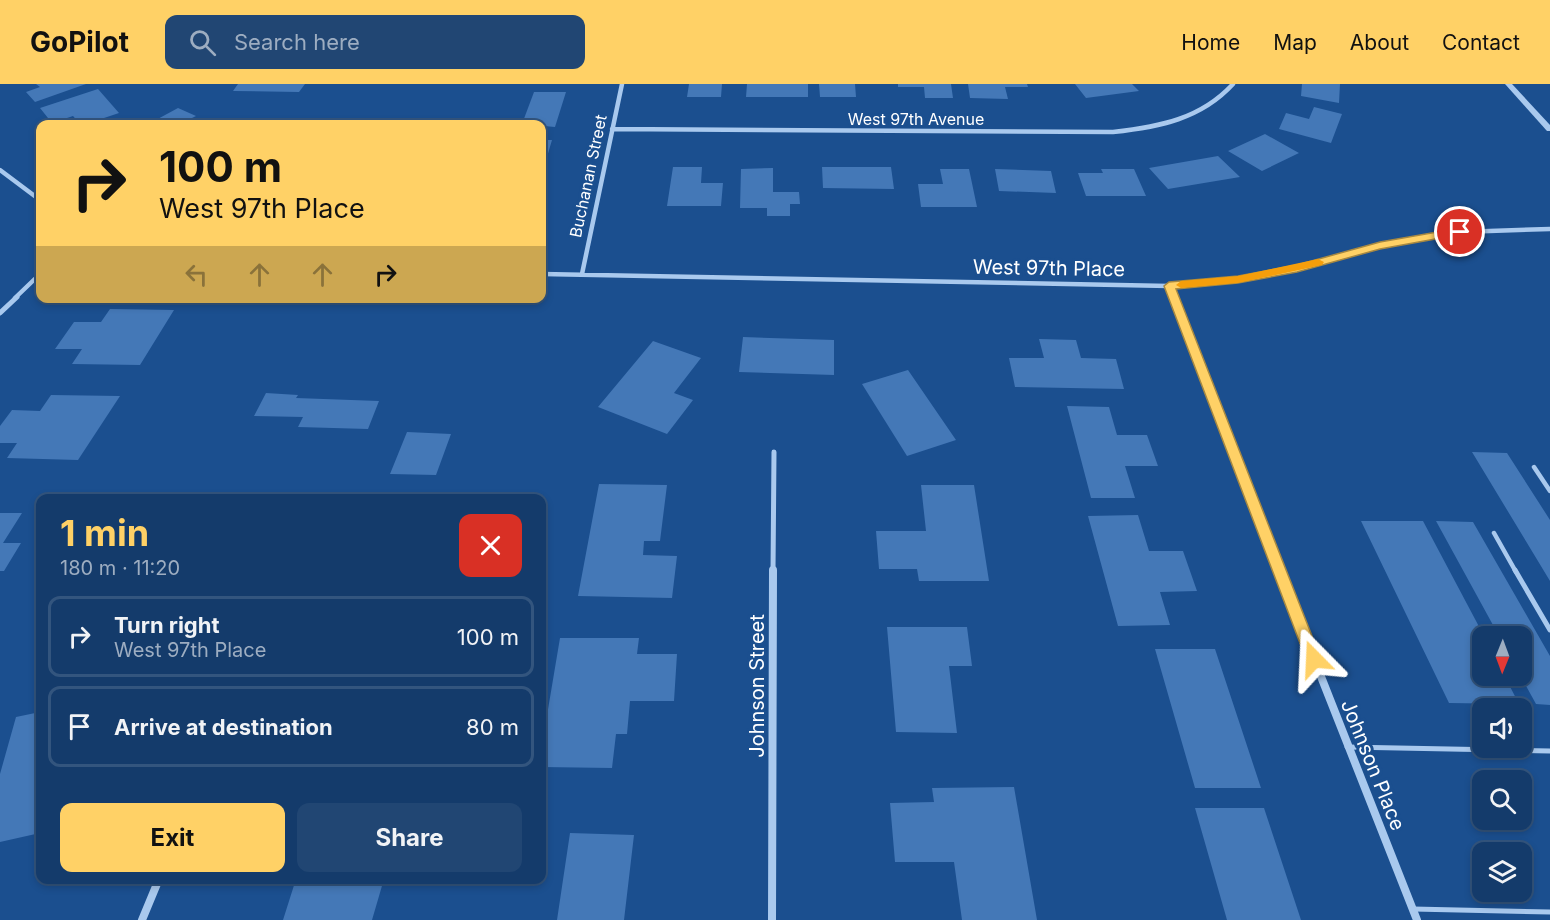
<!DOCTYPE html>
<html lang="en">
<head>
<meta charset="utf-8">
<style>
  body { margin:0; font-family:Inter,sans-serif; background:#214673; color:#f1f3f6; height:100vh; display:flex; flex-direction:column; font-size:22px; white-space:nowrap }
  * { box-sizing:border-box; margin:0 }
  p { font-size:20px; color:#9dadc1 }
  .icon { flex:none; width:33px; height:33px; fill:none; stroke:currentColor; stroke-width:2; stroke-linecap:round; stroke-linejoin:round }
  .map { position:relative; flex:1; overflow:hidden }
  .drawer { position:absolute; left:36px; top:410px; width:510px; height:390px; display:flex; flex-direction:column; background:#143b6b; border-radius:12px; box-shadow:0 3px 9px #0003,0 0 0 2px #33557e }
  .drawer>* { flex:none }
  .guide { position:absolute; left:36px; top:36px; width:510px; height:183px; border-radius:12px; box-shadow:0 3px 9px #0003,0 0 0 2px #33557e; background:#ffd166; color:#111; overflow:hidden }
  .needle { width:39px; rotate:181deg }
  .controls { position:absolute; left:1472px; top:542px; display:grid; gap:12px }
  .controls a { display:grid; place-items:center; width:60px; height:60px; border-radius:12px; background:#143b6b; box-shadow:0 3px 9px #0003,0 0 0 2px #33557e; font-size:30px }
  .pin { position:absolute; display:grid; place-items:center; width:51px; height:51px; color:#fff; margin:-26px; border:3px solid #fff; border-radius:50%; box-shadow:0 2px 6px #0007 }
  .me { position:absolute; width:66px; margin:-33px; rotate:339deg; stroke-linejoin:round; filter:drop-shadow(0 0 4px #0008) }
  .turn { display:flex; align-items:center; gap:21px; height:126px; padding:0 24px; font-size:27px }
  .turn .icon { width:78px; height:78px; stroke-width:2.5 }
  .turn b { display:block; font-size:42px; line-height:51px }
  .lanes { display:flex; align-items:center; height:57px; padding:0 24px; background:#0003; justify-content:center; gap:30px; direction:ltr }
  .lanes .off { opacity:.35 }
  .round { display:grid; place-items:center; flex:none; width:63px; height:63px; border-radius:12px; background:#214673 }
  .headline { display:flex; align-items:center; justify-content:space-between; height:102px; padding:0 24px }
  h1 { font-size:36px; font-weight:700; line-height:45px; color:#ffd166 }
  .cta { display:flex; gap:12px; margin-top:auto; padding:12px 24px }
  .cta a { flex:1; height:69px; border-radius:12px; background:#ffd166; color:#111; font-size:24px; font-weight:700; line-height:69px; text-align:center }
  .cta a+a { background:#214673; color:#f1f3f6 }
  ul { padding:0; list-style:none }
  li { display:flex; align-items:center; gap:18px; height:81px; margin:0 12px 9px; padding:0 12px; border:3px solid #33557e; border-radius:12px }
  li div { flex:1 }
  li b { display:block; font-size:22px }
  li em { font-style:normal }
  header { display:flex; align-items:center; gap:36px; box-sizing:border-box; height:84px; padding:0 30px; background:#ffd166; color:#111 }
  header strong { font-size:28px }
  nav { display:flex; gap:33px; margin-inline-start:auto; font-size:21px }
  .search { width:420px; height:54px; background:#214673; display:flex; align-items:center; gap:15px; box-sizing:border-box; padding:0 21px; border-radius:12px; color:#9dadc1; font-size:22px }
  .map>svg:first-child { display:block }
</style>
</head>
<body>
<header>
<strong>GoPilot</strong>
<div class="search"><svg class="icon" aria-label="search" viewBox="0 0 24 24"><circle cx="10" cy="10" r="6"/><path d="M15 15l6 6"/></svg>Search here</div>
<nav><a>Home</a><a>Map</a><a>About</a><a>Contact</a></nav>
</header>
<div class="map">
<svg width="1550" height="836" viewBox="0 0 1550 836">
  <rect width="100%" height="100%" fill="#1b4f8f"/>
  <path fill="#4478b7" d="M36,0H86L35,18L26,8L40,3Z
    M238,0H305L299,8L233,7Z
    M689,0H722L721,13H687Z
    M747,0H808V13H746Z
    M819,0H855L856,13H820Z
    M898,0H951L953,14H925L924,3H898Z
    M968,0H1027L1028,3H1005L1008,15L970,14Z
    M1075,0H1132L1139,7L1086,14Z
    M1302,0H1340L1339,19L1301,12Z
    M98,5L119,29L86,40H80L73,32L52,39L40,24Z
    M534,8H566L555,43L522,40Z
    M1314,23L1342,30L1331,59L1279,45L1286,29L1309,35Z
    M178,24L196,32L180,40H161L154,37Z
    M1265,50L1299,69L1262,87L1228,67Z
    M542,56H552L547,73H542Z
    M1218,72L1240,93L1168,105L1149,84Z
    M673,83H702L701,99H723L721,122H667Z
    M822,83H891L894,105L823,104Z
    M773,84V108H799L800,120H790V132H767V124H740L741,85Z
    M940,85H969L977,123H921L918,100H943Z
    M995,85L1051,87L1056,109L999,107Z
    M1101,85H1134L1146,112H1086L1078,89H1103Z
    M110,225L174,226L140,281L72,280L82,265H55L74,238H101Z
    M743,253L834,256V291L739,288Z
    M1039,255L1076,256L1081,274L1116,275L1124,305L1015,303L1009,274H1044Z
    M653,257L701,274L674,309L693,316L667,350L598,323Z
    M908,286L956,356L907,372L862,300Z
    M266,309L298,311L296,314L379,317L368,345L298,343L303,333L254,332Z
    M51,311L120,312L78,376L7,374L17,359H0V342L12,326L40,327Z
    M1067,322L1109,323L1117,351H1147L1158,382H1125L1135,414H1091Z
    M407,348L451,350L436,391L390,390Z
    M1472,368L1507,369L1550,436V497Z
    M599,400L667,401L660,457H644L643,471L677,472L672,514L578,512Z
    M921,401H974L989,497H919L917,485H879L876,447H926Z
    M0,429H22L3,459H21L4,487H0Z
    M1138,431L1149,467H1183L1197,507L1160,508L1170,541L1118,542L1088,432Z
    M1361,437H1423L1484,552L1482,591H1504L1519,620L1449,619Z
    M1436,437L1473,438L1550,572V621L1536,620L1520,591L1521,552H1499Z
    M887,543H967L972,582H949L957,649L896,648Z
    M560,554H639L637,570H677L674,617H630L627,650H616L612,684L542,683V661Z
    M1155,565H1215L1261,704H1195Z
    M40,628V749L0,758V690L16,633Z
    M1014,703L1037,836H962L954,778H895L890,719L934,718L932,704Z
    M1195,724H1264L1301,836H1227Z
    M570,749L634,751L624,836H557Z
    M296,795H384L372,836H283Z"/>
  <g fill="none" stroke-linecap="round" stroke-linejoin="round">
    <path stroke="#a9c9ee" stroke-width="4.5" d="M1534,383L1550,407
      M1494,449L1516,488"/>
    <path stroke="#a9c9ee" stroke-width="5" d="M1515,486L1550,546
      M1347,663L1550,667
      M1413,825L1550,828"/>
    <path stroke="#a9c9ee" stroke-width="4.5" d="M612,45L1113,48C1159,43 1201,35 1233,0
      M0,86L40,116
      M542,190L1169,202L1238,196L1297,184L1380,161L1460,148L1550,145
      M582,190L622,0
      M1169,202L1174,214
      M15,214L40,190"/>
    <path stroke="#a9c9ee" stroke-width="5" d="M1173,213L1279,488
      M0,229L17,213
      M773,488L774,368"/>
    <path stroke="#a9c9ee" stroke-width="8" d="M1279,486L1417,836
      M142,836L159,795
      M772,836L773,486"/>
    <path fill="#a9c9ee" fill-rule="evenodd" d="M1505,0H1512L1550,41V47H1547Z"/>
  </g>
  <path fill="#ffd166" stroke="#a68842" stroke-width="1.5" d="M1460,144L1465,148L1463,150L1380,165L1297,188L1238,199L1176,205L1321,575L1319,580L1314,582L1308,580L1306,575L1164,202L1169,198L1238,192L1297,181L1380,158Z"/>
  <path fill="#f59e0b" d="M1318,175L1324,178L1322,181L1238,199L1181,204L1176,201L1181,197L1238,192Z"/>
  <g text-anchor="middle" dominant-baseline="central" stroke-width="6" stroke-linejoin="round" paint-order="stroke">
    <g font-size="16" fill="#fff" stroke="#1b4f8f">
      <text x="916" y="35">West 97th Avenue</text>
      <text transform="translate(588 92) rotate(-78)">Buchanan Street</text>
    </g>
    <g font-size="20" fill="#fff" stroke="#1b4f8f">
      <text transform="translate(1049 184) rotate(1)">West 97th Place</text>
      <text transform="translate(757 602) rotate(-90)">Johnson Street</text>
      <text transform="translate(1373 681) rotate(68)">Johnson Place</text>
    </g>
  </g>
</svg>
<div class="controls">
<a><svg class="needle" viewBox="-14 -14 28 28"><path d="M0-13l5 13h-10z" fill="#e53935"/><path d="M0 13l5-13h-10z" fill="#9dadc1"/></svg></a>
<a><svg class="icon" aria-label="sound" viewBox="0 0 24 24"><path d="M4 9h4l5-4v14l-5-4H4zM17 9q2 3 0 6"/></svg></a>
<a><svg class="icon" aria-label="search" viewBox="0 0 24 24"><circle cx="10" cy="10" r="6"/><path d="M15 15l6 6"/></svg></a>
<a><svg class="icon" aria-label="layers" viewBox="0 0 24 24"><path d="M12 4l9 5-9 5-9-5zM3 14l9 5 9-5"/></svg></a>
</div>
<div class="pin" style="left:1460px;top:148px;background:#d93025"><svg class="icon" aria-label="arrive" viewBox="0 0 24 24"><path d="M6 21V4h12l-3 4 3 4H6"/></svg></div>
<svg class="me" style="left:1314px;top:575px" viewBox="-20 -20 40 40"><path d="M0-17L14 15 0 8-14 15z" fill="#ffd166" stroke="#fff" stroke-width="4"/></svg>
<div class="guide">
<div class="turn"><svg class="icon" aria-label="right" viewBox="0 0 24 24"><path d="M7 20v-9h11M14 6l5 5-5 5"/></svg><div><b>100 m</b>West 97th Place</div></div>
<div class="lanes"><svg class="icon off" aria-label="left" viewBox="0 0 24 24"><path d="M17 20v-9H6M10 6l-5 5 5 5"/></svg><svg class="icon off" aria-label="ahead" viewBox="0 0 24 24"><path d="M12 20V5M6 11l6-6 6 6"/></svg><svg class="icon off" aria-label="ahead" viewBox="0 0 24 24"><path d="M12 20V5M6 11l6-6 6 6"/></svg><svg class="icon" aria-label="right" viewBox="0 0 24 24"><path d="M7 20v-9h11M14 6l5 5-5 5"/></svg></div>
</div>
<section class="drawer">
<div class="headline"><div><h1>1 min</h1><p>180 m · 11:20</p></div><a class="round" style="background:#d93025;color:#fff"><svg class="icon" aria-label="close" viewBox="0 0 24 24"><path d="M6 6l12 12M18 6L6 18"/></svg></a></div>
<ul>
<li><svg class="icon" aria-label="right" viewBox="0 0 24 24"><path d="M7 20v-9h11M14 6l5 5-5 5"/></svg><div><b>Turn right</b><p>West 97th Place</p></div><em>100 m</em></li>
<li><svg class="icon" aria-label="arrive" viewBox="0 0 24 24"><path d="M6 21V4h12l-3 4 3 4H6"/></svg><div><b>Arrive at destination</b></div><em>80 m</em></li>
</ul>
<div class="cta"><a>Exit</a><a>Share</a></div>
</section>
</div>
</body>
</html>
